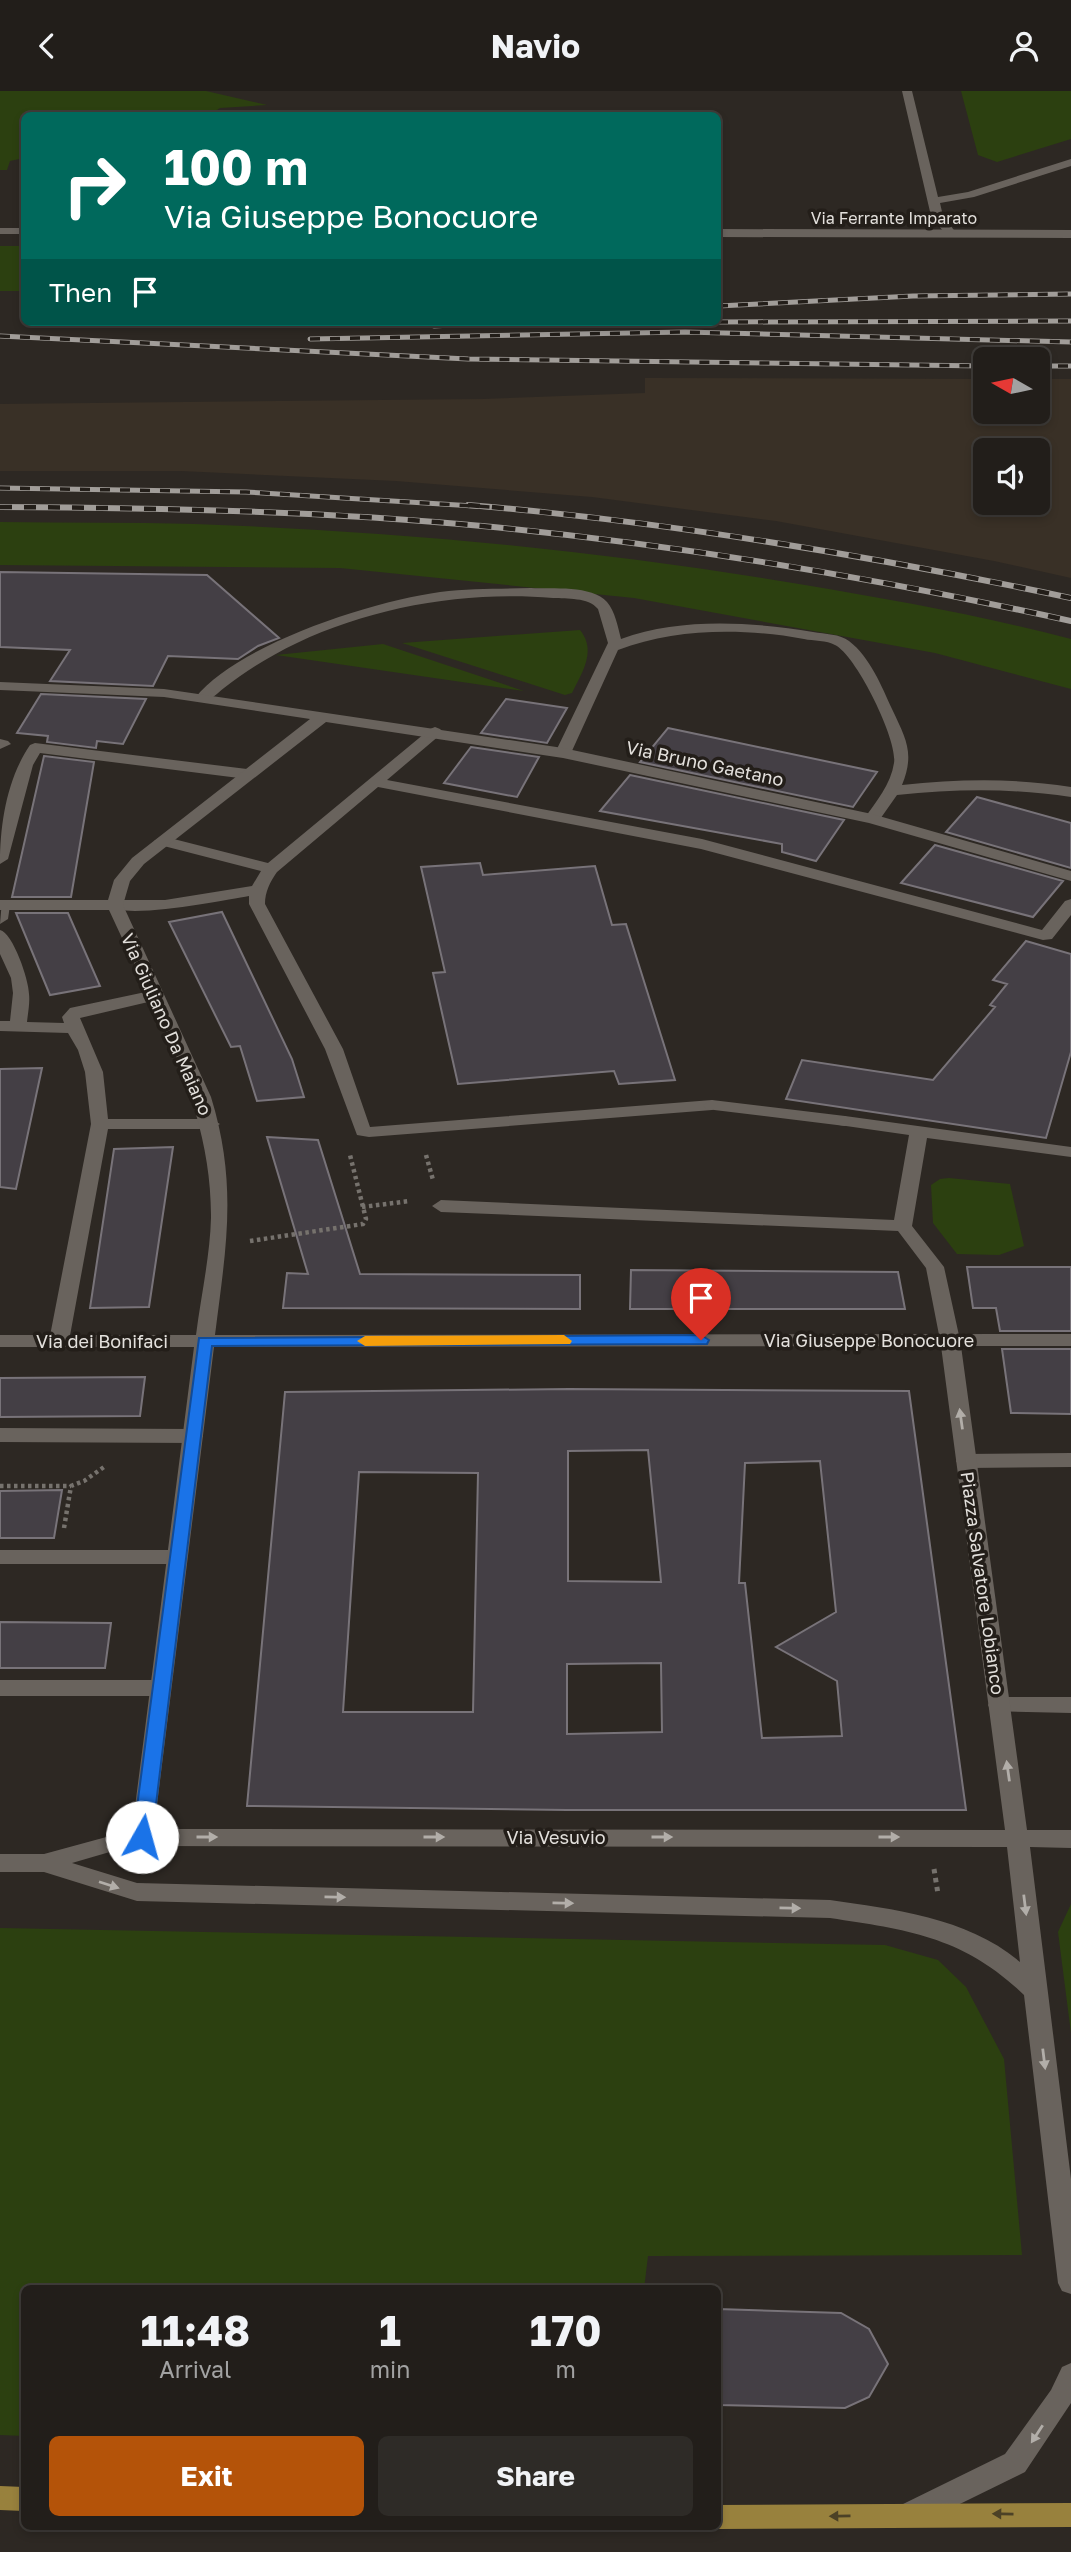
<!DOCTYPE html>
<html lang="en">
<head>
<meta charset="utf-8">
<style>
  body { margin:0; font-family:"Golos Text",sans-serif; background:#2e2b27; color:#f1f3f6; height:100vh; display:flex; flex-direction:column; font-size:26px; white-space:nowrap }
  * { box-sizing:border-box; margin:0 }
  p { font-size:23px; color:#a2a2a2 }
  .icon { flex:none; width:38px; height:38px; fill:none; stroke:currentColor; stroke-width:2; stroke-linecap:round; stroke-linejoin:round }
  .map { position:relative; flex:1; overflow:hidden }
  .details { position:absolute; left:21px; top:2194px; width:700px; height:245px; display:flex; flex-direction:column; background:#221e1a; border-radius:10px; box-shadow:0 4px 10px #0003,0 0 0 2px #3f3c39 }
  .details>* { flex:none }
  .banner { position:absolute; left:21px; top:21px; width:700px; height:214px; border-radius:10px; box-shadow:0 4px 10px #0003,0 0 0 2px #3f3c39; background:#00695c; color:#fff; overflow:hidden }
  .needle { width:46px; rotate:279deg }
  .controls { position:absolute; left:973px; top:256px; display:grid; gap:14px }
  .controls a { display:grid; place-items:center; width:77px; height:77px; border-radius:10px; background:#221e1a; box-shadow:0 4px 10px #0003,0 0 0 2px #3f3c39; font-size:35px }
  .pin { position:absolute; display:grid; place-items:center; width:60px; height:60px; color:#fff; margin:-72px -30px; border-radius:50% 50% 50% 0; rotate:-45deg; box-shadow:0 0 7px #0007 }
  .pin .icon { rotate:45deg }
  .me { position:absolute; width:77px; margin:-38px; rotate:7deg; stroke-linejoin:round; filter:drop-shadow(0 0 5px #0008) }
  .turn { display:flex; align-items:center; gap:24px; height:147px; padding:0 28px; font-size:32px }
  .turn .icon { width:91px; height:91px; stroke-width:2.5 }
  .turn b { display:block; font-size:49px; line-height:60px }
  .then { display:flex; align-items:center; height:66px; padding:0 28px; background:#0003; gap:14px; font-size:26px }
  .eta { display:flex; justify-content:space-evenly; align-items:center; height:119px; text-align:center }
  .eta b { font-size:42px; font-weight:700; line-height:49px }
  .cta { display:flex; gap:14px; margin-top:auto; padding:14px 28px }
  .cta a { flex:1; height:80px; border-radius:10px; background:#b45309; color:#fff; font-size:28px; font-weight:700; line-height:80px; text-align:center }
  .cta a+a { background:#2e2b27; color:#f1f3f6 }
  header { display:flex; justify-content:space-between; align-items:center; height:91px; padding:0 28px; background:#221e1a; font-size:32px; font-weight:700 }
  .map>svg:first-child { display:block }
</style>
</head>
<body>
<header><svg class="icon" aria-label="back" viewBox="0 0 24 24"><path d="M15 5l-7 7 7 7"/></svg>Navio<svg class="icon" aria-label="person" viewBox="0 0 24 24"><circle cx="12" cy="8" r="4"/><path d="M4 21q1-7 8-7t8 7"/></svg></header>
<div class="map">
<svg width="1071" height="2461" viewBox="0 0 1071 2461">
  <rect width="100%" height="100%" fill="#2d2823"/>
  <path fill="#393026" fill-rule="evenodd" d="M645,287L985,288V320H1038V288H1071V487L994,470L776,430L592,406L396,390L181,380H0V313L483,308L645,302ZM985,359H1038V411H985Z"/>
  <path fill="#2c4010" d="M0,0H206L267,14L220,17L209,24H24V67L10,70L7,79H0Z
    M961,0H1071V48L997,71L978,64Z
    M0,155H24V200H0Z
    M0,431C65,432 130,431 195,433C400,440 603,460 805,494C894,509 984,525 1071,548V598L935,562L634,507L340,477L0,474Z
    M580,539C597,560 582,581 572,602L565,604L402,552Z
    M383,553L524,600L276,564Z
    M949,1087L1010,1093L1024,1155L999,1164L957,1163L933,1132L931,1094L940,1088Z
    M1071,1813V1942L1058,1841Z
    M0,1837L885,1854L938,1869L966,1896L1004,1968L1022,2164L648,2165L644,2198H24V2345L0,2344Z"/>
  <path fill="#443f45" stroke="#787379" stroke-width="2" fill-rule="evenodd" d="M0,481L207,484L279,547L258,555L238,568L168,565L153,595L50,590L70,559L0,556Z
    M41,603L146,608L123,653L97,650L96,657L47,651L48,645L17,642Z
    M506,608L567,617L547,652L481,642Z
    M668,637L877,681L853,716L640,671Z
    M471,656L539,666L517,706L444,692Z
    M44,665L94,671L71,806H12Z
    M630,684L844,729L816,770L782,761V753L600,720Z
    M977,706L1071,732V777L946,741Z
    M935,754L1063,790L1033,826L901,792Z
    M480,772L483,784L595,775L612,834L626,833L675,989L619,993L614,980L458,993L433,882L445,881L421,776Z
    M222,821L292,968L304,1006L257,1010L240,955L231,956L169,831Z
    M16,822H68L100,895L50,904Z
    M1026,850L1071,863V961L1046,1047L786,1008L802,969L933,989L995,916L990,914L1007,893L993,889Z
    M42,977L16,1098L0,1096V978Z
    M267,1046L318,1049L360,1183L580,1184V1218L283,1217L287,1182L308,1183Z
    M173,1056L149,1216L90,1217L114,1058Z
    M967,1176H1071V1240H1000L996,1217H973Z
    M631,1179L898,1181L905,1218H630Z
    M1002,1258H1071V1323L1011,1322Z
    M145,1286L140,1325L0,1326V1287Z
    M569,1298L909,1300L966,1719H567L247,1715L285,1301ZM648,1359L661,1491L568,1490V1360ZM820,1370L836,1521L776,1556L837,1590L842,1645L762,1647L745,1492H739L745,1372ZM359,1381L478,1382L473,1621H343ZM661,1572L662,1641L567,1643V1573Z
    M62,1399L54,1447H0V1400Z
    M0,1531L111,1532L105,1577H0Z
    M718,2218L841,2222L869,2238L888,2273L869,2306L845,2317L718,2314Z"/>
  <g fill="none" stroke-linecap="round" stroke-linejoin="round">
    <path stroke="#76726d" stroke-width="4.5" stroke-dasharray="3.5 3.5" stroke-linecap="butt" d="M426,1064L433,1089
      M362,1116L410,1110
      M250,1150L363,1133L366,1128L350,1064
      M0,1395H71
      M64,1437L71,1395L84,1390L104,1376"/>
    <path stroke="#76726d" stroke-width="5" stroke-dasharray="4.5 4.5" stroke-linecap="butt" d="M934,1778L938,1803"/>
    <path fill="#69635d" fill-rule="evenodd" d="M902,0H912L938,106L968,101L1071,68V75L974,106L940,112L943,125L957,143L947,145L931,125Z
      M531,497C552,498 592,494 607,511C615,520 618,536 621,548C681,526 752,531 813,541C825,543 840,543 849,550C870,566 882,596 892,618C906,648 915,662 902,694C959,688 1015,687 1071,696V706C1013,697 955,698 897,704L878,731H866L864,728C876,711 891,693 894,672C898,649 856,564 835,554C827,549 813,550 804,548C743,537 676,537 618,559L571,662L568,665H558L555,662L608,552L598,518C588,506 567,508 553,507C467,500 375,515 297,552C270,565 247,579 224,597C215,604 208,613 197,610L195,607C238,553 373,510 440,501C470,497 501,498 531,497Z
      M435,636L440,638L443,641L440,644L387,689L702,748L1042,839L1065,810L1071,808V824L1052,848L1043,849L701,758L378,696L277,781C270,791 265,801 265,813L343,958L370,1036L712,1009L721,1014L712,1019L369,1046L357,1044L325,958L249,813V805C225,809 122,830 107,814L115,809H165L252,795L261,780L156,753L154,750L162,745L268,772L430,638Z
      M0,648L8,650L11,653L0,658Z
      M35,652L247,678L255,683L247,688L40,662L33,674L8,768L0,773C0,732 7,688 30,654Z
      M2,809L10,814L8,828L0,833Z
      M0,839C13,842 29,889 29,903C30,912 28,921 27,931L64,932L62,926L70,917L155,899L163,904L161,908L80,927L103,981L108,1028H211L220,1033L211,1038H108L69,1250L66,1254H52L49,1250L91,1033L85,981L78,959L68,942L0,940V930H10L13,902L11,887L0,863Z
      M845,1025L1071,1056V1066L927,1047L912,1135L944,1176L960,1249L957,1253H943L940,1249L926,1177L898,1140L441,1121L432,1115L441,1109L894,1129L909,1044L839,1034L836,1030Z
      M0,1337L193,1338L200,1340L203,1345L200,1350L193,1352L0,1351Z
      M1071,1362V1376L966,1377L959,1375L956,1370L959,1365L966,1363Z
      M0,1459H177L184,1461L187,1466L184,1471L177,1473H0Z
      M0,1589H160L168,1592L171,1597L168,1602L160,1605H0Z
      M999,1606H1071V1622L991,1620L988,1614L991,1608Z"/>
    <path fill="#69635d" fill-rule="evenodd" d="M712,1009L845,1025L854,1030L845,1035L706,1018L703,1014Z"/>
    <path fill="#69635d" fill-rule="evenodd" d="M0,137H24V143H0Z
      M718,138L1071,139V147L718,146Z
      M0,591L164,598L563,657L872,723L1071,780V790L869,732L563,667L326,631L144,773L130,790L123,814L211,1006C238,1094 226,1156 215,1244L1071,1243V1255H961L1027,1739H1071V1757L1030,1756L1071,2088V2203L1062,2200L1058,2192L1024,1904C964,1846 909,1839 830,1827L137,1810L44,1781H0V1763H44L132,1739L194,1256H0V1244H196C201,1205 210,1165 211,1127C212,1015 154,918 109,819H0V809H108L114,789L132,767L310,628L164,606L0,599ZM941,1255L1005,1739L154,1738L214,1256ZM142,1755L1007,1756L1020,1871C969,1827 893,1818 830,1809L137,1792L72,1772L120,1758Z
      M1071,2272V2312L1025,2381L919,2433L909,2436L899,2433L895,2424L899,2415L1005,2363L1051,2299L1062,2276Z"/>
    <path fill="#98813d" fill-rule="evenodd" d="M0,2395L24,2396V2420L0,2419Z
      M1071,2412V2436L718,2438L712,2436H718V2414Z"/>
    <defs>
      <path id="rail-far1" d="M718,215L913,205L1071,203
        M718,231L1071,230
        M434,235L500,231
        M0,245L468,268L985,275
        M310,248L685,241L1071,251
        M1038,275H1071
        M0,397L246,401L490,416"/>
      <path id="rail" d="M468,414C671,431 872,465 1071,507
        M0,416C161,417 322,420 482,435C681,454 876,487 1071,530"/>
    </defs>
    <use href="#rail-far1" stroke="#a19d99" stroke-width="5"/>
    <use href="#rail" stroke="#a19d99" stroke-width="6"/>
    <use href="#rail-far1" stroke="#231e19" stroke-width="3.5" stroke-dasharray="10" stroke-linecap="butt"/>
    <use href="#rail" stroke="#231e19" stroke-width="4.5" stroke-dasharray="12" stroke-linecap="butt"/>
  </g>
  <defs><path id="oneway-solid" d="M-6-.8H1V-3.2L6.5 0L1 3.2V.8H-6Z" transform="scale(1.75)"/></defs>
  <g fill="#b2aea9">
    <use href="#oneway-solid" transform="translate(961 1328) rotate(-98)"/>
    <use href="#oneway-solid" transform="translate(1008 1680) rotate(-98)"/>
    <use href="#oneway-solid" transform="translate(207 1746)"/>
    <use href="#oneway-solid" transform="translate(434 1746)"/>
    <use href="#oneway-solid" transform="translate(662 1746)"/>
    <use href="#oneway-solid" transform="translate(889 1746)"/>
    <use href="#oneway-solid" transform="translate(109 1794) rotate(18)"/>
    <use href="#oneway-solid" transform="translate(335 1806) rotate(1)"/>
    <use href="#oneway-solid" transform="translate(563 1812) rotate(1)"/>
    <use href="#oneway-solid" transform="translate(1025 1814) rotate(83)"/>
    <use href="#oneway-solid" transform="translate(790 1817) rotate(1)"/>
    <use href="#oneway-solid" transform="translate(1044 1968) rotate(83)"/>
    <use href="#oneway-solid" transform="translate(1037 2343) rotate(123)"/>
  </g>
  <g fill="#4c4126">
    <use href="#oneway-solid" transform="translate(1003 2423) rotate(-179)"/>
    <use href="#oneway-solid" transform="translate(840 2425) rotate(179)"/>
  </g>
  <path fill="#1a73e8" stroke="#114b97" stroke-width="2" d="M701,1244L709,1249L707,1253L212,1255L152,1746L149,1751H136L133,1746L199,1247Z"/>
  <path fill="#f59e0b" d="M564,1244L572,1250L570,1253L365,1255L357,1250L365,1245Z"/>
  <g text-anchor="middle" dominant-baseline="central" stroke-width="7" stroke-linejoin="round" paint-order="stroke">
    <g font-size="16" fill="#e3e0dc" stroke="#231e19">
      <text x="894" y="127">Via Ferrante Imparato</text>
    </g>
    <g font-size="18" fill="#e3e0dc" stroke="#231e19">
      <text transform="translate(705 672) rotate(12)">Via Bruno Gaetano</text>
      <text transform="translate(167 933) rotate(66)">Via Giuliano Da Maiano</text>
      <text x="869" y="1249">Via Giuseppe Bonocuore</text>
      <text x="102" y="1250">Via dei Bonifaci</text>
      <text transform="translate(983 1492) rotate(82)">Piazza Salvatore Lobianco</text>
      <text x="556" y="1746">Via Vesuvio</text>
    </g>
  </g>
</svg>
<div class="controls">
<a><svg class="needle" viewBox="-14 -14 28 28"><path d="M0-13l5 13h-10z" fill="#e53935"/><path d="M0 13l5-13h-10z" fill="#a2a2a2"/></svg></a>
<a><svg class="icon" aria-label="sound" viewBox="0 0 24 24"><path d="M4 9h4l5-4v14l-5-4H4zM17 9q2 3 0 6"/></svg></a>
</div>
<div class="pin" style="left:701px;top:1249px;background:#d93025"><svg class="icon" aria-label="arrive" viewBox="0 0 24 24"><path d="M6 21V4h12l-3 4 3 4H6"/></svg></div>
<svg class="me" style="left:142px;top:1746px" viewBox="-20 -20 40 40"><circle r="19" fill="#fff"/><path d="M0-13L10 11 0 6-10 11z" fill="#1a73e8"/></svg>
<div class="banner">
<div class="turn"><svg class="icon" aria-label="right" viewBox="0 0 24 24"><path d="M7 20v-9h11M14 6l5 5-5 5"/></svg><div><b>100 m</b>Via Giuseppe Bonocuore</div></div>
<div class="then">Then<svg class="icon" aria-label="arrive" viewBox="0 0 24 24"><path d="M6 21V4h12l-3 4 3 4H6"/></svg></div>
</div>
<section class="details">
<div class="eta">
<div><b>11:48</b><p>Arrival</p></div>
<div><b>1</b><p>min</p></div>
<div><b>170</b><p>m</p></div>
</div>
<div class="cta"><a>Exit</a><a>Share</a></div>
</section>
</div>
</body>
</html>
